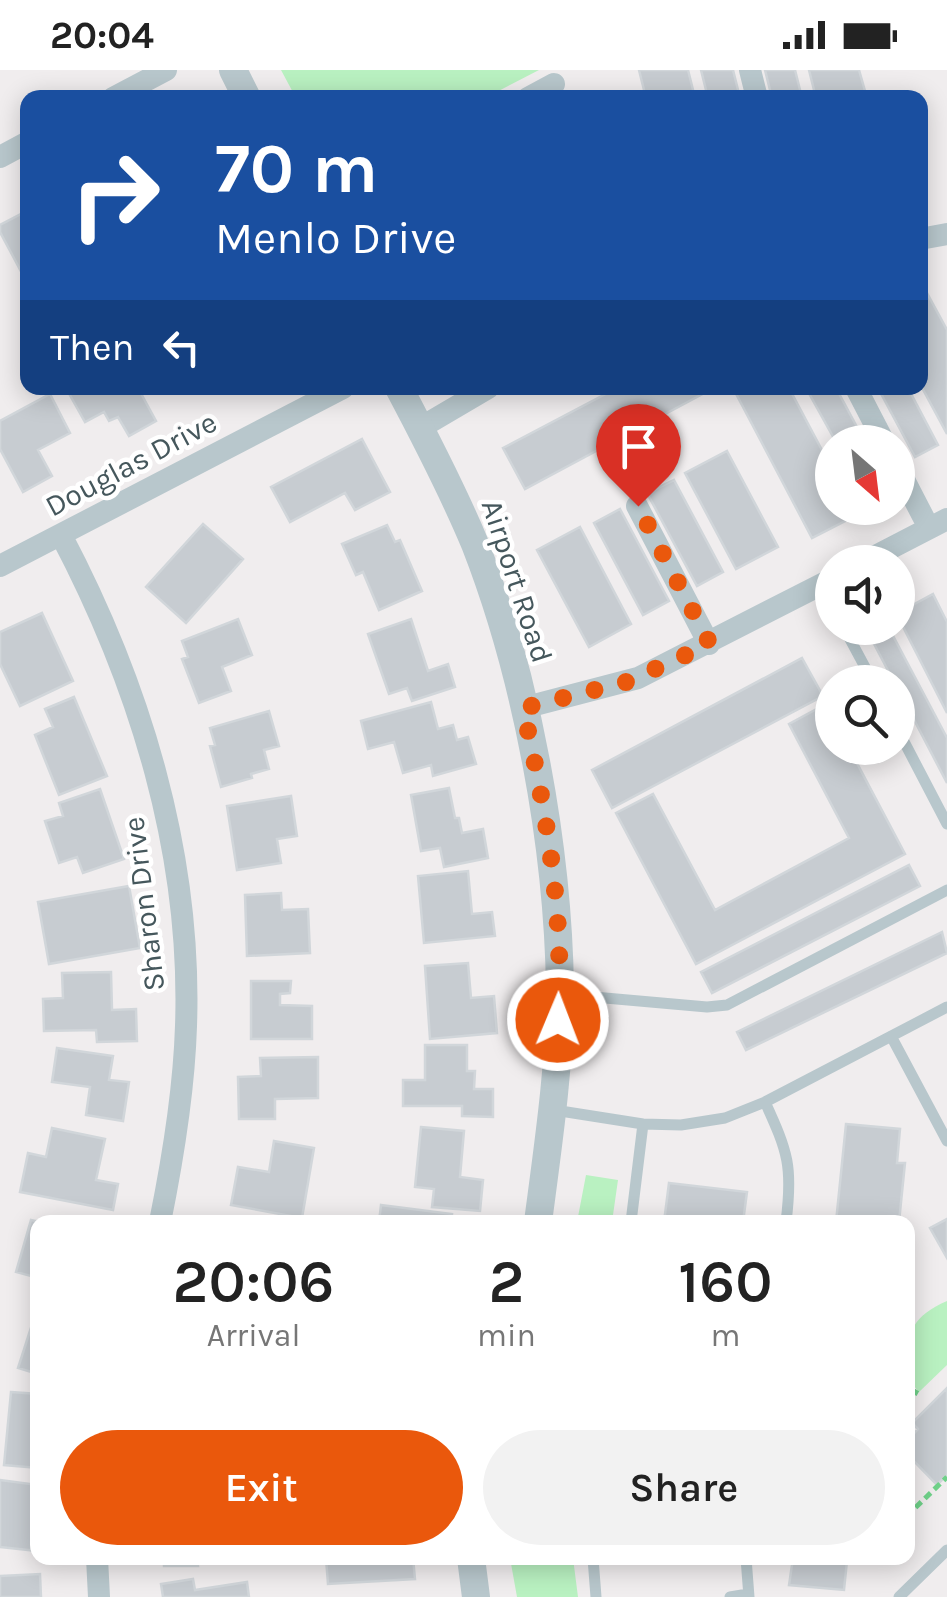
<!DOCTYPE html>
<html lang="en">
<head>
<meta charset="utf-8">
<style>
  body { margin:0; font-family:Karla,sans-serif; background:#f2f2f2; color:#222; height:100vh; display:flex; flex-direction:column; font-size:38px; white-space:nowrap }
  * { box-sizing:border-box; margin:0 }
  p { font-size:32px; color:#767676 }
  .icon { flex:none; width:55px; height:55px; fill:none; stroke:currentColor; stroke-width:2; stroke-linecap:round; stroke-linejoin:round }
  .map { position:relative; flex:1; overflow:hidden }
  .side { position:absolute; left:30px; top:1145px; width:885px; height:350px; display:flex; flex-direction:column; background:#fff; border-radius:20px; box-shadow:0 5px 25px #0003 }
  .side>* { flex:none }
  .top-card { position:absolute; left:20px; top:20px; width:908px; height:305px; border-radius:20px; box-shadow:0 5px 25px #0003; background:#1a4fa0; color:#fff; overflow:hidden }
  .needle { width:65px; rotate:152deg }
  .buttons { position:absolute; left:815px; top:355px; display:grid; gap:20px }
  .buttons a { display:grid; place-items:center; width:100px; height:100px; border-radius:50%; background:#fff; box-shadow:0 5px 25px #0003; font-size:50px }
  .pin { position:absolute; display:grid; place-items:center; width:85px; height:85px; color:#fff; margin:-102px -42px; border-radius:50% 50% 50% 0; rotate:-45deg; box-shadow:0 0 10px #0007 }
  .pin .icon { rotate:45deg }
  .me { position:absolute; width:110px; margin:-55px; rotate:1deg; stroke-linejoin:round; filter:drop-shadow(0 0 8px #0008) }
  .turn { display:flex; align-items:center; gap:35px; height:210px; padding:0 30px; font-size:45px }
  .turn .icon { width:130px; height:130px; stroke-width:2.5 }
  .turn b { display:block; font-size:70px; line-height:85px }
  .then { display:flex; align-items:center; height:95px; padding:0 30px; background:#0003; gap:20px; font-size:38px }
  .eta { display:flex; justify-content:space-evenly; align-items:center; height:170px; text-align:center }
  .eta b { font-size:60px; font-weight:600; line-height:70px }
  .button { display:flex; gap:20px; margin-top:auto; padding:20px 30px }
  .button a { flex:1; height:115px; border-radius:60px; background:#ea580c; color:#fff; font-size:40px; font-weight:600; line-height:115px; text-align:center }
  .button a+a { background:#f2f2f2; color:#222 }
  .status { display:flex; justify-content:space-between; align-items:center; height:70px; padding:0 50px; background:#fff; direction:ltr }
  .status svg { height:28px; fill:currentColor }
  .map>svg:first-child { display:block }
</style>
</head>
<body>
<div class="status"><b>20:04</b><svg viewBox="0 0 49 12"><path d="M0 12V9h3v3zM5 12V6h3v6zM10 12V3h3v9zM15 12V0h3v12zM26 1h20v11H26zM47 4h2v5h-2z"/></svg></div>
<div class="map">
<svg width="947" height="1527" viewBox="0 0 947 1527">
  <rect width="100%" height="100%" fill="#f0edee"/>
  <path fill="#b9f1c1" d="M281,0H539L487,27L296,28Z
    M586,1105L618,1110L612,1152H577Z
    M947,1231V1295L919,1322L908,1309C907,1267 906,1249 947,1231Z
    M510,1488H573L578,1527H517Z"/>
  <path fill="#c7ccd1" stroke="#d1d6da" stroke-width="2.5" d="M639,0H688L695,28H646Z
    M701,0H733L740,28H708Z
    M765,0H795L802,28H772Z
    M809,0H859L867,28H816Z
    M23,143L28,151V205L24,207L0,162V155Z
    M920,210L947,260V364L920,314Z
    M72,318H138L156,351L129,366L118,347L109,351L104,342L85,352L67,320Z
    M617,318L712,319L525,419L503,378Z
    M733,318H789L832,399V438H853L857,445L812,468Z
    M806,318H836L865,372H836Z
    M878,318H908L938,375L915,387Z
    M50,324L70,363L38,380L52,406L23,422L0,379V351Z
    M362,369L390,422L355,440L345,423L290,452L271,417Z
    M727,381L778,477L736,499L685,403Z
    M674,410L723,502L697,516L647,423Z
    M620,439L669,531L643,545L594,453Z
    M203,454L243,489L186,553L146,517Z
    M387,455L395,472L400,470L422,521L379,540L363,502L356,505L342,474Z
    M580,457L631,554L589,577L537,480Z
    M933,524L947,552V643L898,547V543Z
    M42,543L73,611L20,636L0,594V562Z
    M238,549L252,585L222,597L231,621L199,633L182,589L188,587L182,571Z
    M411,549L428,601L448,594L455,617L412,631L407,618L389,624L368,564Z
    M890,560L947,668V713L898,619V612H894L872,570Z
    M802,588L823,626L612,738L592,700Z
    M74,627L107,706L59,725L35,665L53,657L45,639Z
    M431,632L438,659L453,655L457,670L468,667L476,694L433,706L431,695L403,703L394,672L368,679L361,651Z
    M826,634L832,647V678H849L905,784L696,894L616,743L653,724L715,840L849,768L789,654Z
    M269,641L279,676L264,680L269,699L251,704L252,708L221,717L210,676L215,675L210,658Z
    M449,718L455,748H459L462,763L483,759L488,788L444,797L440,778L421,781L411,725Z
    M100,719L124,789L83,803L77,787L59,793L45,751L63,746L59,733Z
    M291,726L297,766L277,769L281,793L237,800L227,736Z
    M909,795L920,816L712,923L701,902Z
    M468,801L472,844L492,842L495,866L424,873L418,806Z
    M129,816L140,878L49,894L38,832Z
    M281,823L282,840L308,839L310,883L247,886L245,825Z
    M942,862L947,883L746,980L737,962Z
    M468,893L471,928L494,926L497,963L430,969L425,896Z
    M111,902L112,940L136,939L137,971L97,972L96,960L44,961L43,929L63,928L62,903Z
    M251,911H291L290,923L280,924V935L312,936V969H251Z
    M425,975H467V1001H475L474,1019H493V1047L462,1046V1036H403V1010H425Z
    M57,978L113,986L109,1010L129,1012L123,1051L86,1045L90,1017L52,1012Z
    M318,987V1028L275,1029V1049H239L238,1007L261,1006L260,988Z
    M846,1054L900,1059L897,1093H905L899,1152H836Z
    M421,1057L464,1061L460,1107L483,1110L480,1141L432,1137L434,1119L415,1117Z
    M52,1058L105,1069L96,1110L118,1114L113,1140L20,1122L28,1083L46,1087Z
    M274,1071L314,1078L302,1148L231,1135L238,1097L269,1102Z
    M669,1113L747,1122L743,1152H664Z
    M381,1135L452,1144L451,1152H379Z
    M947,1149V1188L930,1158Z
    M31,1150L40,1152L38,1208L16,1202Z
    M38,1236V1304L18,1298Z
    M947,1318V1405L937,1415L908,1385V1370L918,1359L912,1353Z
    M11,1322L38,1324V1398L4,1395Z
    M0,1410L38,1415V1481L0,1477Z
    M164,1488H197L198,1496H164Z
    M326,1488H413L415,1509L328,1514Z
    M793,1488H858V1492L847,1491L844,1520L789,1515Z
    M40,1504L41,1527H0V1506Z
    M193,1509L195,1520L247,1512L249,1527H163L161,1514Z"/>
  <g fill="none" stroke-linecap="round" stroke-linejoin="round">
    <path stroke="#6fd189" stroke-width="5" stroke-dasharray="8 5" stroke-linecap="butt" d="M908,1336L917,1320
      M908,1430L914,1439L947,1407"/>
    <path stroke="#b8c7cc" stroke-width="11" d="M821,515L832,536
      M844,558L873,612
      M898,660L947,754
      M560,924L707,937L727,935L947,820
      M891,966L947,1071
      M765,1032C788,1082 793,1097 786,1152
      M554,1040L643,1054L681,1055L725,1048L765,1032L947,937
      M631,1152L643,1054
      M593,1488L596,1527
      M746,1488L749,1527
      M730,1527L748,1524
      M899,1527L947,1480"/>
    <path stroke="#b8c7cc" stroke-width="22" d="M750,0L757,28
      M113,28L166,0
      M528,28L554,14
      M0,87L28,72
      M920,169L947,164
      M856,318L884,372
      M420,358L488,318
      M898,398L929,458
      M637,436L709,574
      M61,465C140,615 192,784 186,956C184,1022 173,1088 160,1152
      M864,492L947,449
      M0,496L343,318
      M523,638L638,608L832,509
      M97,1488L99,1527"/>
    <path stroke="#b8c7cc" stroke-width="28" d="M233,0L247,28
      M399,318C426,369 453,421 475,474C527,607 558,776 560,919C560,996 548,1076 538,1152
      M471,1488L476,1527"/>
  </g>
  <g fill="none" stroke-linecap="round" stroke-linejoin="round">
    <path stroke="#ea580c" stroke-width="18" stroke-dasharray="0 32.4" d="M558,950C565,846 546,740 523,638L626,612L710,574L638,436"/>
  </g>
  <g text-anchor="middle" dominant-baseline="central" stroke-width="9" stroke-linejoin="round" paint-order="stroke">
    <g font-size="30" fill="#45575c" stroke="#fff">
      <text transform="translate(131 394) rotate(-28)">Douglas Drive</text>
      <text transform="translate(517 511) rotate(72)">Airport Road</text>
      <text transform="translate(144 834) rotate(-97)">Sharon Drive</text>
    </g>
  </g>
</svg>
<div class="buttons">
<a><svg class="needle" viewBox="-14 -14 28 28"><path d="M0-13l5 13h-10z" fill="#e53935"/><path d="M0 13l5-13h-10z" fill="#767676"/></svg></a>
<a><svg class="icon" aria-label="sound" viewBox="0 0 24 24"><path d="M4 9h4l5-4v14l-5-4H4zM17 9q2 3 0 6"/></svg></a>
<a><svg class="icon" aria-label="search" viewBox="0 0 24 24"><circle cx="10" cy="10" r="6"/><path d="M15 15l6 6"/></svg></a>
</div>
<div class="pin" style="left:638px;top:436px;background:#d93025"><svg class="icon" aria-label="arrive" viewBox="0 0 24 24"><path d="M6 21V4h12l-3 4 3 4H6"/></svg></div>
<svg class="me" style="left:558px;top:950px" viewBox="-20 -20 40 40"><circle r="17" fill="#ea580c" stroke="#fff" stroke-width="3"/><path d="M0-11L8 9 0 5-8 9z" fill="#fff"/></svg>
<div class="top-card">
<div class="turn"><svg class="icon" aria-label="right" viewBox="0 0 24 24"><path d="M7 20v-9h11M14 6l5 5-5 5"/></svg><div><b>70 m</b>Menlo Drive</div></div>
<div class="then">Then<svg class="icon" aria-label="left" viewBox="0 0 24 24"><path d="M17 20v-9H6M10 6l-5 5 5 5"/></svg></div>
</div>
<section class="side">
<div class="eta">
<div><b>20:06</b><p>Arrival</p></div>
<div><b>2</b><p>min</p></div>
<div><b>160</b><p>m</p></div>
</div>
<div class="button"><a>Exit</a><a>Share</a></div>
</section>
</div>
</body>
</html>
